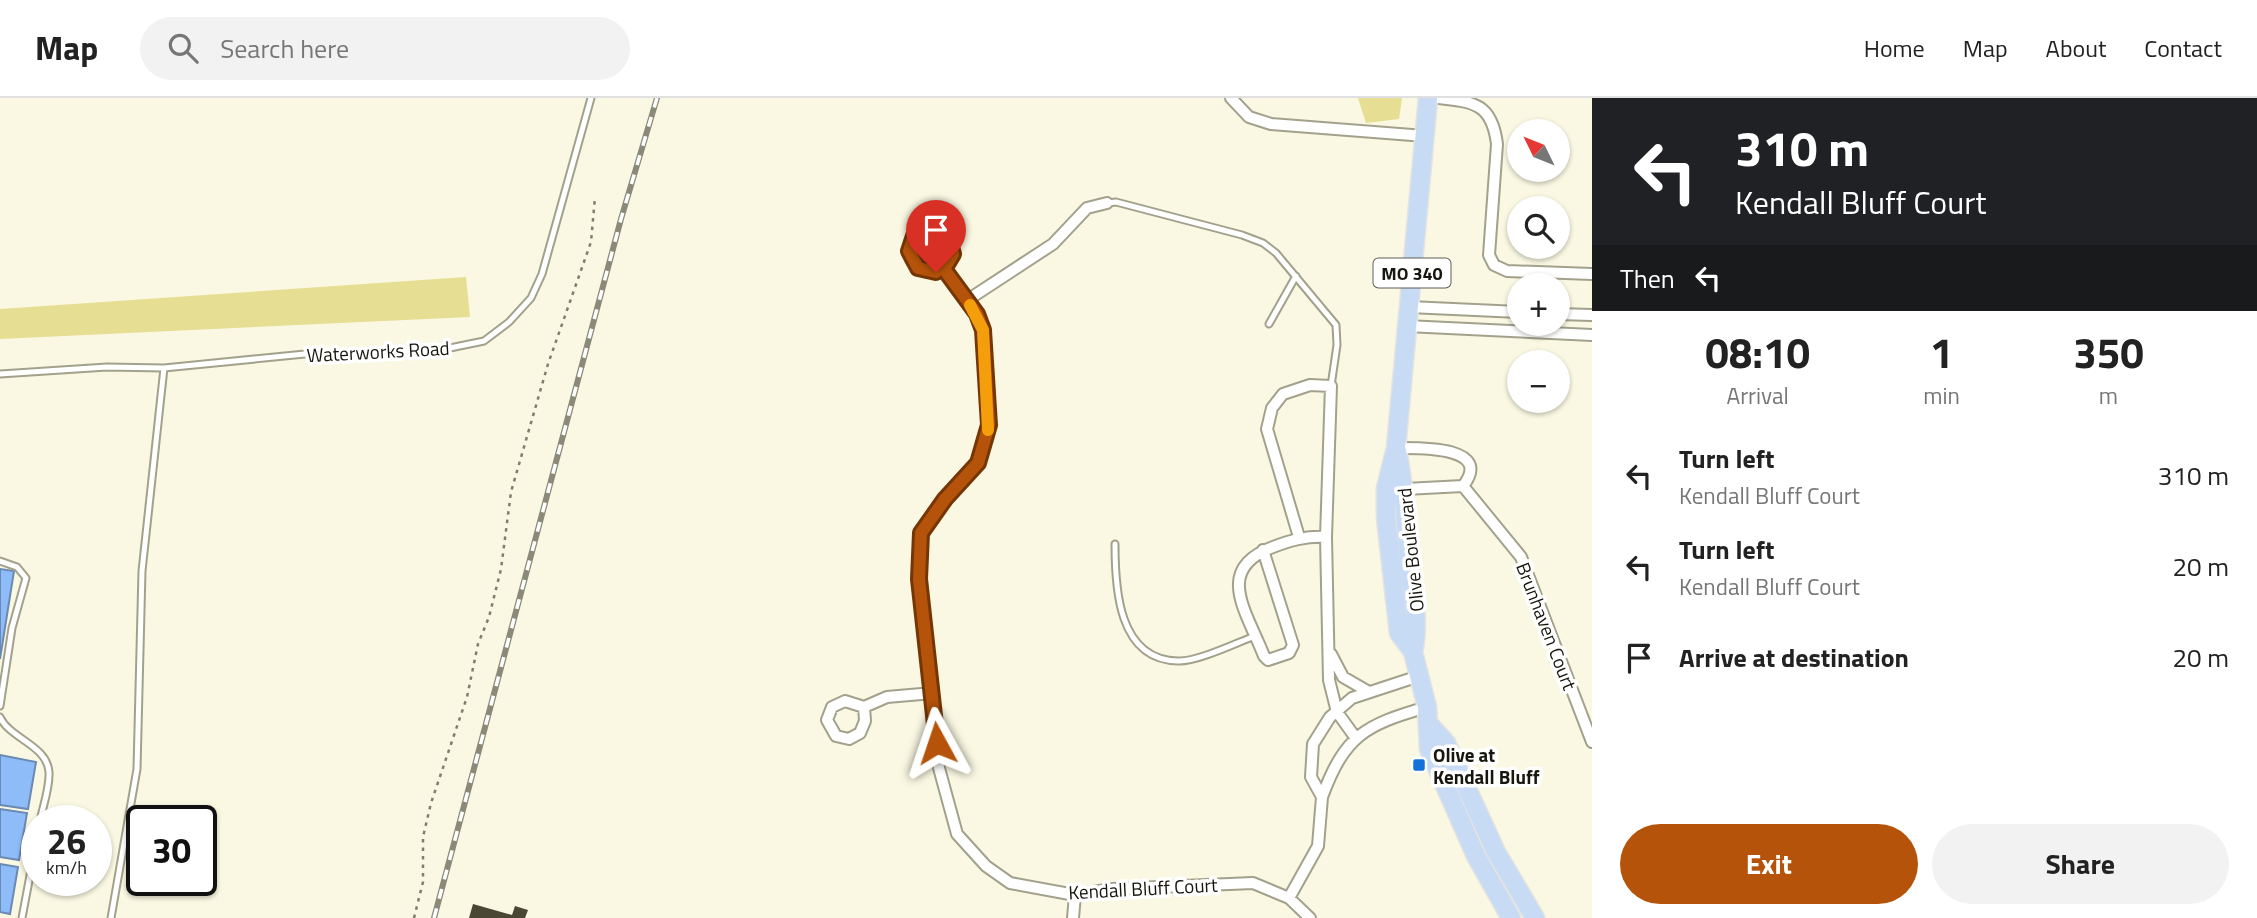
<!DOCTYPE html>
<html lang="en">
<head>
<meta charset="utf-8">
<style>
  body { margin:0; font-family:"Titillium Web",sans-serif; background:#f2f2f2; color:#222; height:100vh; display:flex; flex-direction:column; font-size:26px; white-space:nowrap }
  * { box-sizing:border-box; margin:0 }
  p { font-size:23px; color:#767676 }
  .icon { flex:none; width:38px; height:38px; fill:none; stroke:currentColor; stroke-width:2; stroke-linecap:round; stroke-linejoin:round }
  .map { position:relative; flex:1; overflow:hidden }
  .sheet { display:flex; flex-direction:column; background:#fff; width:665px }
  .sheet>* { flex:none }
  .top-card { background:#202124; color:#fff; overflow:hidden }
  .needle { width:46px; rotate:313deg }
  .tools { position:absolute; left:1507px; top:21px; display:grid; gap:14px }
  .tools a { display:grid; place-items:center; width:63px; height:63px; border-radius:50%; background:#fff; box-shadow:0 2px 5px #0004; font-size:35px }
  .speed { position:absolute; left:21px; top:707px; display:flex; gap:14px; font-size:35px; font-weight:700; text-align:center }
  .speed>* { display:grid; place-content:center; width:91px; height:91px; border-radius:50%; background:#fff; box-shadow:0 2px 5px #0004; line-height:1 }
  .speed small { font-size:18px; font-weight:400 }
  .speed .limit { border:4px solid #111; border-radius:10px; background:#fff; color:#111 }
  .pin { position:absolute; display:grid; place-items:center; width:60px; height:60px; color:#fff; margin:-72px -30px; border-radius:50% 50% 50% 0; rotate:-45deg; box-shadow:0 0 7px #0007 }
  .pin .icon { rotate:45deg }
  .me { position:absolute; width:77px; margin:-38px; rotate:355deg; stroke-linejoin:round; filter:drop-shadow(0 0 5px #0008) }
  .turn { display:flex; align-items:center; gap:24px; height:147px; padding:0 28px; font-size:32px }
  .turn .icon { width:91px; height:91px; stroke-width:2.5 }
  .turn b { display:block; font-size:49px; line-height:60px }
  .then { display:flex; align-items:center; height:66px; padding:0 28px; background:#0003; gap:14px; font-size:26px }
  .eta { display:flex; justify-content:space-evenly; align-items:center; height:119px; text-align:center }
  .eta b { font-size:42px; font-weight:700; line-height:49px }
  .action { display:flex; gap:14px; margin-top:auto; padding:14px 28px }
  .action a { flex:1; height:80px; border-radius:42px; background:#b45309; color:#fff; font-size:28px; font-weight:700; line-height:80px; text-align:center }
  .action a+a { background:#f2f2f2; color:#222 }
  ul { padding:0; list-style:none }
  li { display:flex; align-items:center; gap:21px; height:91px; padding:0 28px }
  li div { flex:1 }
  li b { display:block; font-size:26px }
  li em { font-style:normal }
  header { display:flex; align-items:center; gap:42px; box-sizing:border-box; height:98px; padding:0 35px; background:#fff; border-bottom:2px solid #e0e0e0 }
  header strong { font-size:33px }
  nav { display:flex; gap:38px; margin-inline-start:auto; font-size:24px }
  .search { width:490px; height:63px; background:#f2f2f2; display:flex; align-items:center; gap:18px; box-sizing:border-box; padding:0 24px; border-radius:38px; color:#767676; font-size:26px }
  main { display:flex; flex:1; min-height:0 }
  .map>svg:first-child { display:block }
</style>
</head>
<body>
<header>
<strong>Map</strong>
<div class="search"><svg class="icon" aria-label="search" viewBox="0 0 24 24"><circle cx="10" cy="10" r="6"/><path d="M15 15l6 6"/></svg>Search here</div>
<nav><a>Home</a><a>Map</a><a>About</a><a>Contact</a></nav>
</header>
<main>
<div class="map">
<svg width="1592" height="820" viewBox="0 0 1592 820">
  <rect width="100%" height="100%" fill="#faf8e2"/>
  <path fill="#e6de92" d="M1358,0H1402L1399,21L1366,25Z
    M466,179L470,219L0,241V211Z"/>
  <path fill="#8ebcf9" stroke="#6a8ab3" stroke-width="2" d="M0,471L14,473L0,561Z
    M0,657L36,664L28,711L0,707Z
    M0,711L27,715L19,762L0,759Z
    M0,766L18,769L10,816L0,814Z"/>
  <path fill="#4a4835" d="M473,806L512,817L515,808L528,812L525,820H469Z"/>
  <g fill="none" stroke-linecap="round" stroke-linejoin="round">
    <defs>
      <path id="lane" d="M1108,105L1116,104L1242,137L1263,145L1276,155L1336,227L1337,247L1331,288
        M1269,226L1296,178
        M0,276L107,269L164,270L305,256L445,251L484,243L509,224L531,200L542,176L591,0
        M1115,446C1115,490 1118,562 1178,563C1197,564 1236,545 1255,538
        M0,463L17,469L26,480L12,530L0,608
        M0,619C10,641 47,647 49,674C50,689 43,708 40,723
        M22,820L37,740
        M111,820L137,671L142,473L164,270"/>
      <path id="street" d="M1231,0L1249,19L1271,26L1425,38
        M1439,0C1475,4 1492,6 1497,46L1489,157L1494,167L1507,173L1592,176
        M909 152a22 22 0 1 1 44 0a22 22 0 1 1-44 0Z
        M944,171L977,216L983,232L989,327L978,365L945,401L921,434L919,481L939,670L957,736L986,768L1010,785L1075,797L1112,791L1253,785L1289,800L1310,820
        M966,203L1053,146L1087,110L1107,105
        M1409,209L1519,214
        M1558,216L1592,217
        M1406,228L1592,237
        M1396,350C1415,350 1495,347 1463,388L1405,391
        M1463,388L1521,459L1592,644
        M1299,439L1267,331L1272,310L1283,296L1310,287L1331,288L1326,439L1329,582L1337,614L1355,639
        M1263,452L1293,547L1289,555L1268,562L1264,558C1247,514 1213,471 1273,449C1291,442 1306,438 1326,439
        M1331,556L1343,579L1369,594
        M1419,578L1352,600L1330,619L1313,646L1311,679L1322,699C1345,637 1365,627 1427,609
        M845,603L864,609L865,623L860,635L849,641L836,638L827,622L832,609Z
        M864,609L887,599L933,595
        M1289,800L1318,748L1322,699
        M1073,820L1075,797"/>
      <path id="primary" d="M1428,0L1396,350L1386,390V420L1399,535L1413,554L1427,609L1429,651L1476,758L1511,820
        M1397,353C1405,390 1405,425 1409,462C1412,494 1420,523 1413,554
        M1428,625L1446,645L1496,754L1535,820"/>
    </defs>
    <use href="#lane" stroke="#a3a18c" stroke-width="9"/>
    <use href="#street" stroke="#a3a18c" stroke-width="14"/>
    <use href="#primary" stroke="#e3e3e2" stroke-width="21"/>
    <path stroke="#7e7d6f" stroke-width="2.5" stroke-dasharray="3.5 5" stroke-linecap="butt" d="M414,820L423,784V739L431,705L467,599L478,546L489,519L501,471L511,394L548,266L591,144L595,99"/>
    <use href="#lane" stroke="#fff" stroke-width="5"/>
    <use href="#street" stroke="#fff" stroke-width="10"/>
    <use href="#primary" stroke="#c8dbf4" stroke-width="18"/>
    <defs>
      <path id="rail" d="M434,820L621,121L657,0"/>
    </defs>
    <use href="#rail" stroke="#8a897a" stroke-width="6"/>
    <use href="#rail" stroke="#fff" stroke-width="3.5" stroke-dasharray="10" stroke-linecap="butt"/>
  </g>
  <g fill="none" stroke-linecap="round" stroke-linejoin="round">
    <defs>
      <path id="route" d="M936,174L918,170L909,153L915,135L929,129L947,135L953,156L944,171L977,216L983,232L989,327L978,365L945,401L921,435L919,481L937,645"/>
    </defs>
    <use href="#route" stroke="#753606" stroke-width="18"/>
    <use href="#route" stroke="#b45309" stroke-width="12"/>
    <path stroke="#f59e0b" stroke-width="12" d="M970,207L983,232L988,332"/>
  </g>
  <rect fill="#1571da" stroke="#fff" stroke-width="2.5" x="1412" y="660" width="14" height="14" rx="3.5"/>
  <g text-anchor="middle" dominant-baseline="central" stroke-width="7" stroke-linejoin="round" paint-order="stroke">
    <rect fill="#fff" stroke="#5d5c57" stroke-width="2" x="1373.5" y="160.5" width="77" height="29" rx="5"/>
    <g font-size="18" font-weight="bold" fill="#17160f">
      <text x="1412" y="175">MO 340</text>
    </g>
    <g font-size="19" fill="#17160f" stroke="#fff">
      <text transform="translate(378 253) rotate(-3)">Waterworks Road</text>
      <text transform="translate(1410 452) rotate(-96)">Olive Boulevard</text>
      <text transform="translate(1547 528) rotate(69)">Brunhaven Court</text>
      <text transform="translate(1143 790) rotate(-3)">Kendall Bluff Court</text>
    </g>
    <g font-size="19" font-weight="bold" fill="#17160f" stroke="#fff" text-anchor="start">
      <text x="1433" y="656">Olive at<tspan x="1433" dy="22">Kendall Bluff</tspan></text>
    </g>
  </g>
</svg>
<div class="tools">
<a><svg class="needle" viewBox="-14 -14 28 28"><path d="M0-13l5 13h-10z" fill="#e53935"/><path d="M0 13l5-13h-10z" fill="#767676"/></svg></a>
<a><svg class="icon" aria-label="search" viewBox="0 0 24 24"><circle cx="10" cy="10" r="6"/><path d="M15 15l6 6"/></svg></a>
<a>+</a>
<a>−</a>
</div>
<div class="speed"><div>26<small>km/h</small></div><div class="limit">30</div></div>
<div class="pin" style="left:936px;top:174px;background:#d93025"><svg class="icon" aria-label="arrive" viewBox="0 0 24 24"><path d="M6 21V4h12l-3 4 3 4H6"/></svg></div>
<svg class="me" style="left:937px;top:645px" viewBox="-20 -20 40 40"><path d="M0-17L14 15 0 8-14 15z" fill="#b45309" stroke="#fff" stroke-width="4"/></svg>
</div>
<section class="sheet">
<div class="top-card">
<div class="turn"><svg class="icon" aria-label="left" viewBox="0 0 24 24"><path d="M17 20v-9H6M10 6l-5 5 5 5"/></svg><div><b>310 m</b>Kendall Bluff Court</div></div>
<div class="then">Then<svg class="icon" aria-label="left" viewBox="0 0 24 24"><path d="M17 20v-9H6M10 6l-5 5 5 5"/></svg></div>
</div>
<div class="eta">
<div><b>08:10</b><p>Arrival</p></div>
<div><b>1</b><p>min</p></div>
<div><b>350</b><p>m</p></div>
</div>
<ul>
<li><svg class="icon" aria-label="left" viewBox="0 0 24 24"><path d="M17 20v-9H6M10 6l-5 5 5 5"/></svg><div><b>Turn left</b><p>Kendall Bluff Court</p></div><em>310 m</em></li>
<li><svg class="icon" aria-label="left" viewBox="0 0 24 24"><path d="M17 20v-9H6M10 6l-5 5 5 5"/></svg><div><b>Turn left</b><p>Kendall Bluff Court</p></div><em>20 m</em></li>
<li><svg class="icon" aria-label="arrive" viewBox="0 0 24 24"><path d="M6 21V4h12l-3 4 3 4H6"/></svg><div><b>Arrive at destination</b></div><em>20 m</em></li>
</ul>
<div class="action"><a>Exit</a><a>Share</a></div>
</section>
</main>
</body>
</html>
